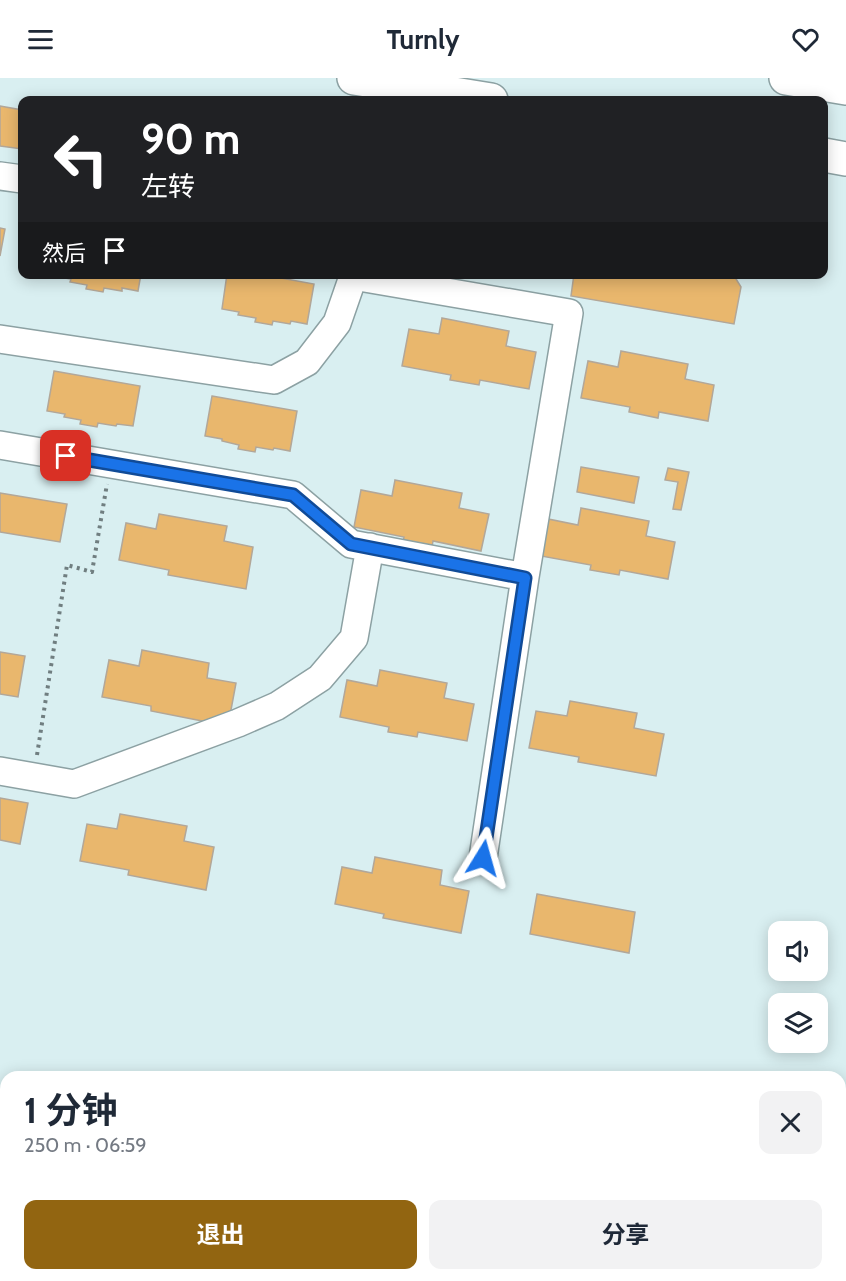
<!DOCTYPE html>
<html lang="zh">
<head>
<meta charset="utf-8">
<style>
  body { margin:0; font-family:Cabin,"Noto Sans SC",sans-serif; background:#f2f2f3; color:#1f2937; height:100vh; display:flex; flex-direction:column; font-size:22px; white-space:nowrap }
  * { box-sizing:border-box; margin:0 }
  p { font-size:20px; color:#747a83 }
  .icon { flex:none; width:33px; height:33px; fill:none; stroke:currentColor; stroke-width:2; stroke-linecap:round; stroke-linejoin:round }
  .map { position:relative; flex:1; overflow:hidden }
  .drawer { position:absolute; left:0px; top:993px; width:846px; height:210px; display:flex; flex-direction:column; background:#fff; border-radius:18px 18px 0 0; box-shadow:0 3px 15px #0003 }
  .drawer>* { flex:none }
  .guide { position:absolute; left:18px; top:18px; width:810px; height:183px; border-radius:12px; box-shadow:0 3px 15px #0003; background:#202124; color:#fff; overflow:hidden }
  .controls { position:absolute; left:768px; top:843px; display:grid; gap:12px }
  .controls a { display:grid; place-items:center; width:60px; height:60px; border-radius:12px; background:#fff; box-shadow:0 3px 15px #0003; font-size:30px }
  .pin { position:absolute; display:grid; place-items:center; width:51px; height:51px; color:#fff; margin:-26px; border-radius:12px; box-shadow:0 3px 9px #0006 }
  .me { position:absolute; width:66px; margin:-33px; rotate:8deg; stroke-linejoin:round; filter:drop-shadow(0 0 4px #0008) }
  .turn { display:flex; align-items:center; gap:21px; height:126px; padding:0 24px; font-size:27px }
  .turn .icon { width:78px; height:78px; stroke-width:2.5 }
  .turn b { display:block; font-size:42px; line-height:51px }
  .then { display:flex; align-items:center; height:57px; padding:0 24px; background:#0003; gap:12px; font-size:22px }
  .round { display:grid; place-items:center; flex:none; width:63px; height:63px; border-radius:12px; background:#f2f2f3 }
  .headline { display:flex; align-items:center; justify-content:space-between; height:102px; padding:0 24px }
  h1 { font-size:36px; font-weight:700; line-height:45px }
  .action { display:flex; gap:12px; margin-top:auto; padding:12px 24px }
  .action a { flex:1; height:69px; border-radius:12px; background:#926511; color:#fff; font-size:24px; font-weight:700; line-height:69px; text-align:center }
  .action a+a { background:#f2f2f3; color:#1f2937 }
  header { display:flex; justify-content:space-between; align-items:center; height:78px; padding:0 24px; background:#fff; font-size:27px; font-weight:700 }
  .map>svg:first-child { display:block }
</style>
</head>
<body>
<header><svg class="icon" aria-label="menu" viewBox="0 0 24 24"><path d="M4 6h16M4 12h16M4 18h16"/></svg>Turnly<svg class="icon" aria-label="heart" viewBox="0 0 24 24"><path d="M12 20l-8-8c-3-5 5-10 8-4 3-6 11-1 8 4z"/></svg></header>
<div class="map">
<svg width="846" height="1203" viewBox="0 0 846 1203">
  <rect width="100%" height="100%" fill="#d9eff1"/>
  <path fill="#e9b76d" stroke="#b2a799" stroke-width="1.5" d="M0,28L22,32V71L0,68Z
    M0,150L5,151L0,178Z
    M53,196H141L138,213L122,210V213L104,210L103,214L86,211L87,207L70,204L71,201L53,198Z
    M227,196H259L314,206L307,246L291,243L290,246L273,243L272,247L255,244L256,240L238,237L239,234L222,231Z
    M574,196H733L741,209L734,246L571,218Z
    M442,240L509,253L506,268L536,274L529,311L480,302L479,307L450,302L451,297L402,288L409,251L439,256Z
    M621,273L688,286L685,301L714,307L708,343L659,334L658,340L629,334L630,329L581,320L588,283L618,289Z
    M54,293L140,308L133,348L117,346L116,348L98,345L97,349L80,346L81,342L64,339L65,336L47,333Z
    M212,318L297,333L290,373L274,370L273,372L256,369L255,374L238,371L239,367L222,363V361L205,358Z
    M581,389L639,399L634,425L577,414Z
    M668,390L689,394L681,432L673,431L678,404L665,402Z
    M395,402L462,415L459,430L489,436L481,473L433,463L432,469L403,464L404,459L354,449L361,412L392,418Z
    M0,415L67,426L60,464L0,454Z
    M581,430L649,443L646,458L675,464L668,501L620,492L619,497L590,492L591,487L541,478L548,441L578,447Z
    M159,436L227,448L224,463L253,469L246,511L168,497L169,492L119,482L126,445L156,451Z
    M142,572L209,585L207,600L236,605L228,648L151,633V628L102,619L109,582L139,588Z
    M0,574L25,578L18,619L0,616Z
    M380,592L447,605L444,620L474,626L467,663L418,654L417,659L388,654L389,649L340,639L347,602L377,608Z
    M570,623L637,635L634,650L664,656L656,698L578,684L579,679L529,670L536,633L567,638Z
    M0,720L28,725L20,766L0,762Z
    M120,736L187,748L184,763L214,769L206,812L128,797L129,792L80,783L87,746L117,751Z
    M375,779L442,792L440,807L469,813L461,855L383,840L384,836L335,826L342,789L372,795Z
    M537,816L635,834L629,875L530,856Z"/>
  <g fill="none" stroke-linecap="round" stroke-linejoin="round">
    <defs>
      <path id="minor" d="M0,98L22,101
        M0,261L274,302L307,284L337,245L354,196
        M0,367L293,417L351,466L525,499L569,235L353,198
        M0,693L74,706L238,645L277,628L320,600L354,560L370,469
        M483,780L525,499
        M0,1093L6,1094
        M0,1143L6,1144
        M311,1197L346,1203
        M598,1197L636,1203"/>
      <path id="major" d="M354,0L491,22
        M786,0L846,10
        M824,77L846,81"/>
    </defs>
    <use href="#minor" stroke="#8ca1a3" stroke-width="30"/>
    <use href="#major" stroke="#8ca1a3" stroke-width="36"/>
    <path stroke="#707e80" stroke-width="4" stroke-dasharray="3 4.5" stroke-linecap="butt" d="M37,677L67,487L92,494L107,406"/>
    <use href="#minor" stroke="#fff" stroke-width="27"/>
    <use href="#major" stroke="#fff" stroke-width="33"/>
  </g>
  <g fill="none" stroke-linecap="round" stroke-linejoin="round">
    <defs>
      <path id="route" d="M66,378L293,417L351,466L525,500L483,780"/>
    </defs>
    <use href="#route" stroke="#114b97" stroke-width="15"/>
    <use href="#route" stroke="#1a73e8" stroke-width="10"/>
  </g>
</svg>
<div class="controls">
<a><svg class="icon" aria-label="sound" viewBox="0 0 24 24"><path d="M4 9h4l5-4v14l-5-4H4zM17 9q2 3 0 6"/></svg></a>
<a><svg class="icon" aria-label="layers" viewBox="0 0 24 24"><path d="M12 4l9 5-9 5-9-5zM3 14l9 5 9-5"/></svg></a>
</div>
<div class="pin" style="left:66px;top:378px;background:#d93025"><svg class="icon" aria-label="arrive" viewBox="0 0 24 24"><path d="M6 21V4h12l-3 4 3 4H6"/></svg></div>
<svg class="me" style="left:483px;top:780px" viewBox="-20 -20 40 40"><path d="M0-17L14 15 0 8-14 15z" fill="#1a73e8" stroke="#fff" stroke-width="4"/></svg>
<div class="guide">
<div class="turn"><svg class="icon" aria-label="left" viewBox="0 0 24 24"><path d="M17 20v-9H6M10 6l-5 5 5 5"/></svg><div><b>90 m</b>左转</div></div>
<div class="then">然后<svg class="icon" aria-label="arrive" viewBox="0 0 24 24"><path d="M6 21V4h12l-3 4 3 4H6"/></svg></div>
</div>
<section class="drawer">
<div class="headline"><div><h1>1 分钟</h1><p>250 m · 06:59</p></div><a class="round"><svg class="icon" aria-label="close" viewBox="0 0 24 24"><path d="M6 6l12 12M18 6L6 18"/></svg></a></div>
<div class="action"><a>退出</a><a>分享</a></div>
</section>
</div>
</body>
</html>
